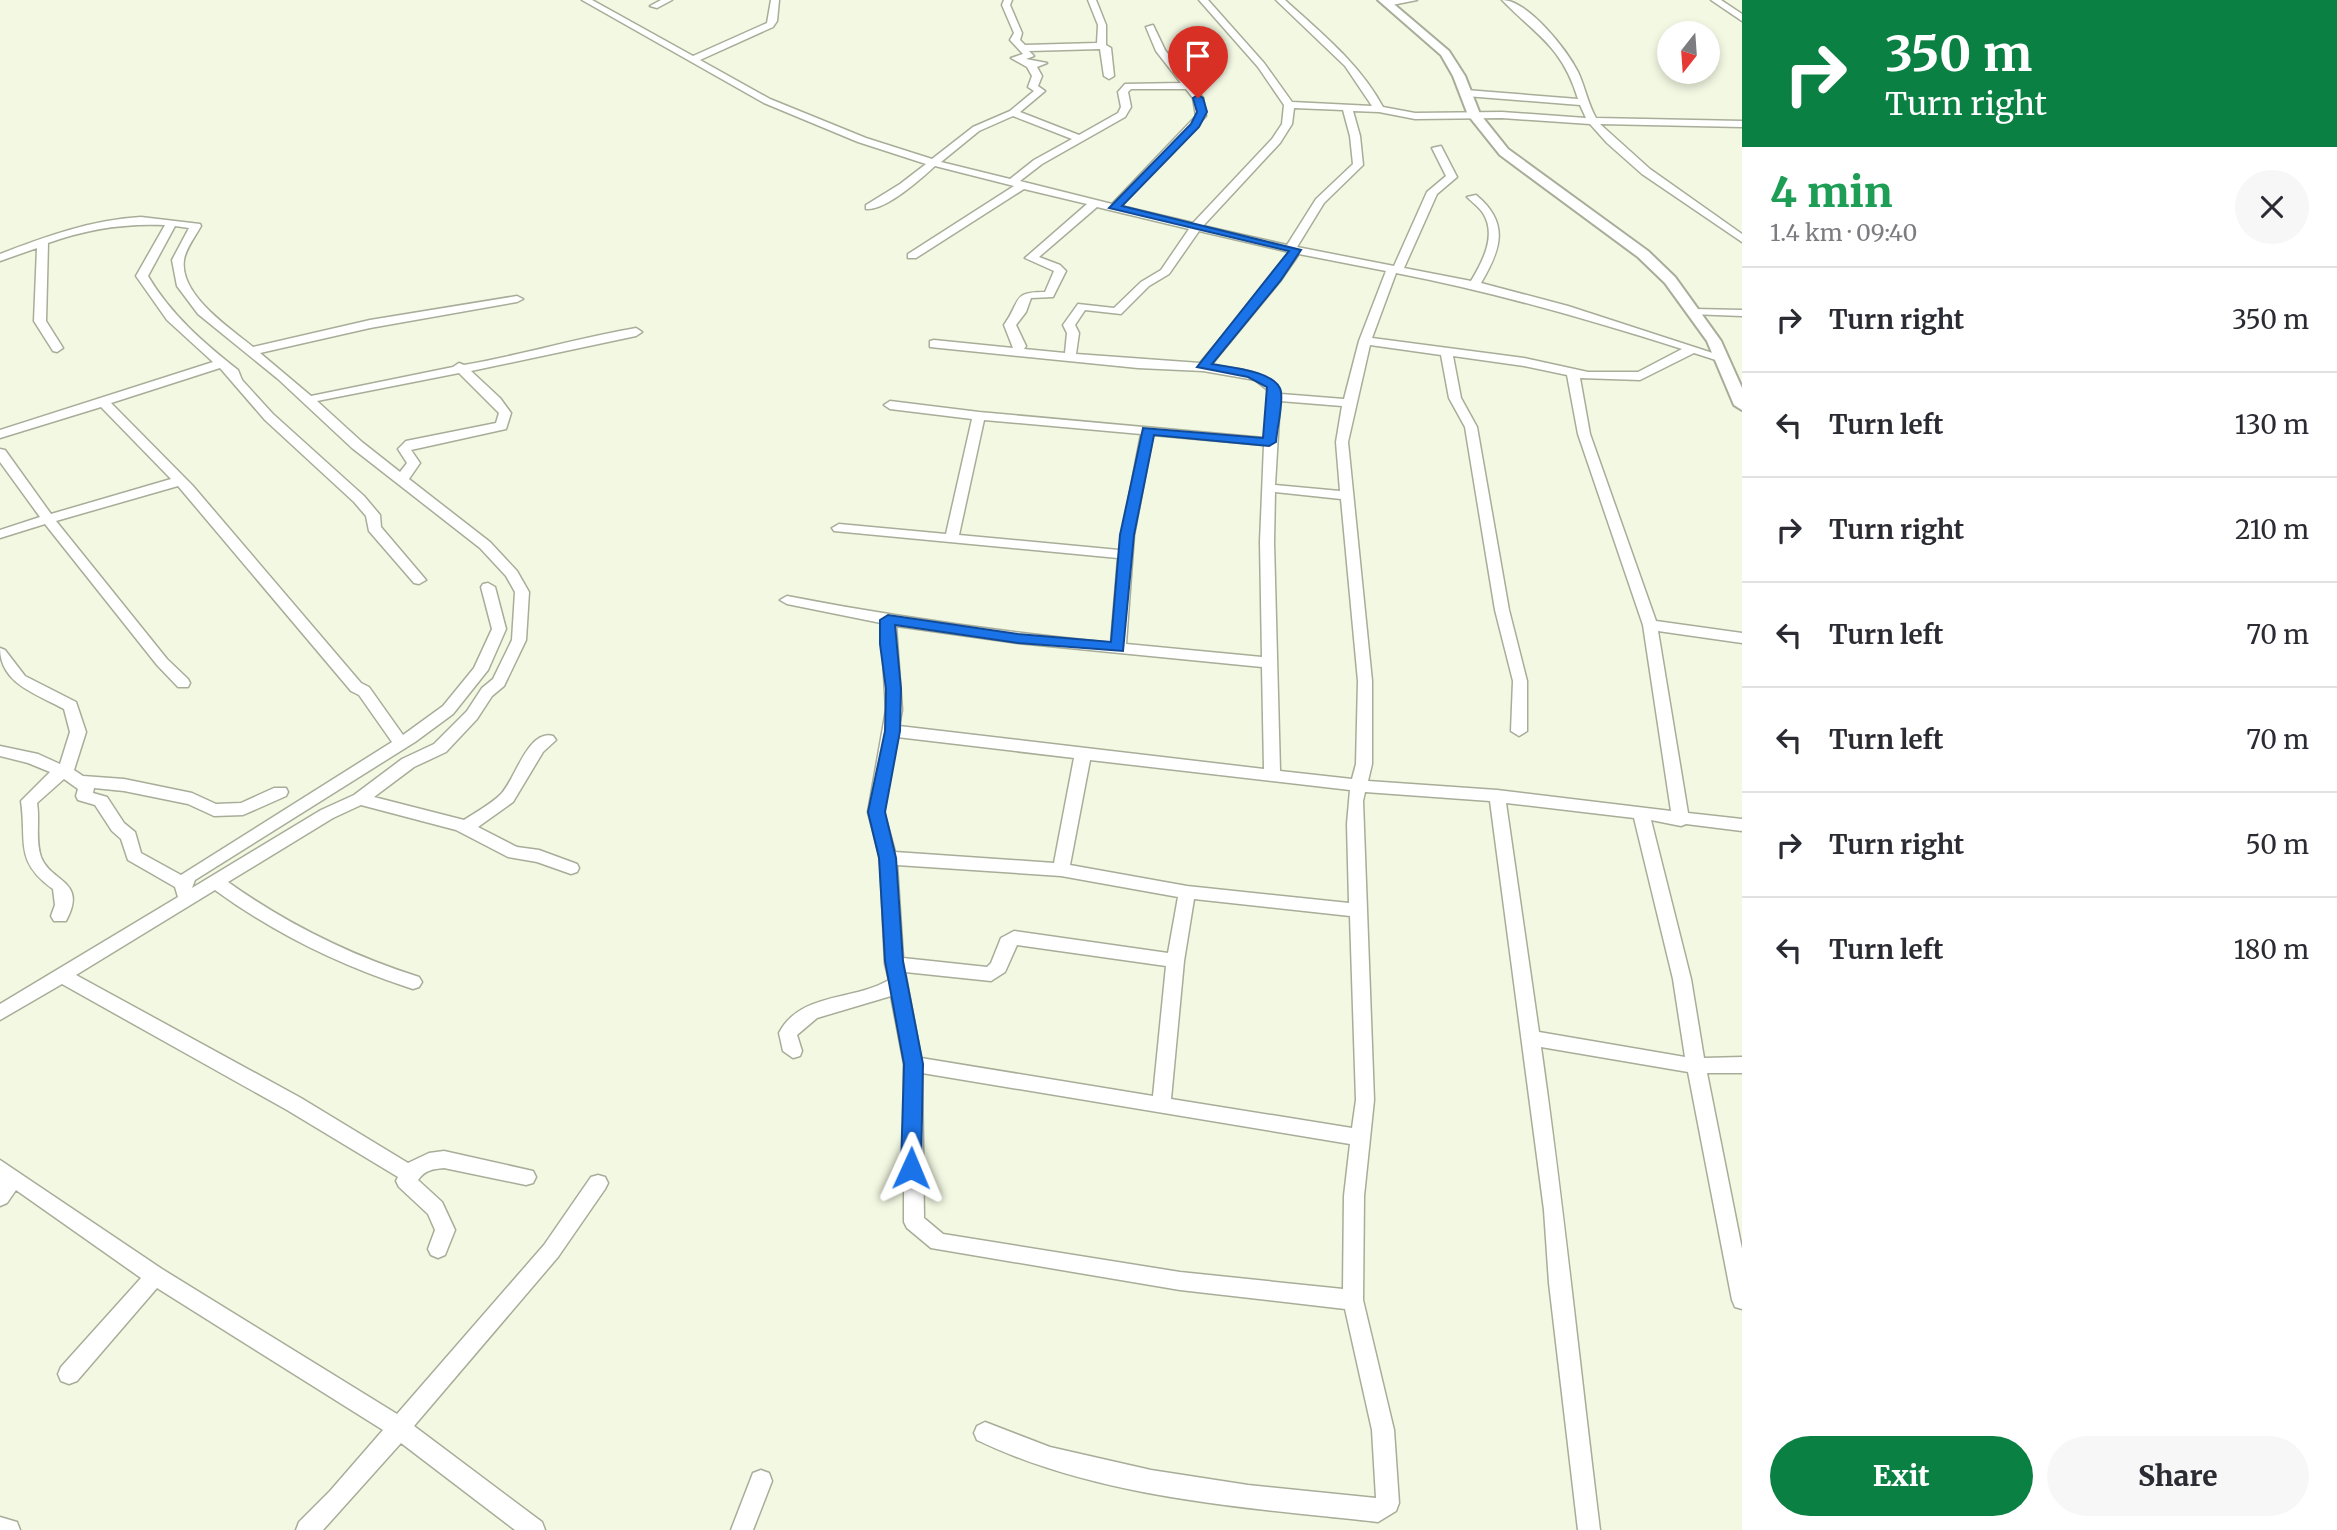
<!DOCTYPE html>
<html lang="en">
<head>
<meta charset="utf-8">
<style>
  body { margin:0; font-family:Merriweather,serif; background:#f7f7f7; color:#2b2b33; height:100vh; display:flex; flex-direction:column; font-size:26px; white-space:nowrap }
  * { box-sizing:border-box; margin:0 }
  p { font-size:23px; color:#7c7c81 }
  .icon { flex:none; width:38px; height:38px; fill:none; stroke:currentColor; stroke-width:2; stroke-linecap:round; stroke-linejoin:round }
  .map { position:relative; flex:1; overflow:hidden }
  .panel { display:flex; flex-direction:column; background:#fff; width:595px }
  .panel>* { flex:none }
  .top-card { background:#0b8043; color:#fff; overflow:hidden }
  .needle { width:46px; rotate:197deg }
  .tools { position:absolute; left:1657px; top:21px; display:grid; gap:14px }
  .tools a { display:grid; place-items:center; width:63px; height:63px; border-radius:50%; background:#fff; box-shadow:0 4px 10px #0003; font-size:35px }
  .pin { position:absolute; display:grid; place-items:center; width:60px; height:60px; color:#fff; margin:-72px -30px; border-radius:50% 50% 50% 0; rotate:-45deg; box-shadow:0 0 7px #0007 }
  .pin .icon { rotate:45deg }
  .me { position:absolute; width:77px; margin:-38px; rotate:1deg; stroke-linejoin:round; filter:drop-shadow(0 0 5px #0008) }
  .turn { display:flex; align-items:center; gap:24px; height:147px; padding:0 28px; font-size:32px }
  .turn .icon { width:91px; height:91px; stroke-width:2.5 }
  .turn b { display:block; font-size:49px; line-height:60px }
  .round { display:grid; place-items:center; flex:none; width:74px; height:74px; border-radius:37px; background:#f7f7f7 }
  .head { display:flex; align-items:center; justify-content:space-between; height:119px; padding:0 28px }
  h1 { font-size:42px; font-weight:800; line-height:52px; color:#1e9e55 }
  .action { display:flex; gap:14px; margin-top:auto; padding:14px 28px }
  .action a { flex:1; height:80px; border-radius:42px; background:#0b8043; color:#fff; font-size:28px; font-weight:800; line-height:80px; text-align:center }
  .action a+a { background:#f7f7f7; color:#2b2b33 }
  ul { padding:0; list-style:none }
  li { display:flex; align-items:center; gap:21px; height:105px; padding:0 28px; border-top:2px solid #e1e1e2 }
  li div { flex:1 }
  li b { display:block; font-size:26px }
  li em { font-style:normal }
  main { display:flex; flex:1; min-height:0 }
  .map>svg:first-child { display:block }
</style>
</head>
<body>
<main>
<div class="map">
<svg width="1742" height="1530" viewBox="0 0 1742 1530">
  <rect width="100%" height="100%" fill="#f2f8e2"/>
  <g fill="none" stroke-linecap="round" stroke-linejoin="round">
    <defs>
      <path id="minor" d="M582,0H592L693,56L767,23L771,0H779L777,21L773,27L700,60L770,99L866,138L932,159L973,127L1010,111L1034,91L1028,87L1032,76L1027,67L1011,58L1023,54L1010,40L1014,33L1002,5L1004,0H1012L1010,5L1022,33L1020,40L1025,45L1097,43L1098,25L1088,0H1096L1106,25V45L1111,48L1114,76L1109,79L1104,76L1100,49L1029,51L1034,56L1026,59L1047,63L1037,67L1042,76L1038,86L1045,91L1020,112L1079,135L1118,113L1121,107L1118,92L1125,84L1181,83L1156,51L1146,27L1153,25L1165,50L1203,98L1206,116L1121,206L1193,223L1272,139L1282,124L1284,105L1258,67L1199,0H1208L1264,63L1292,102L1372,106L1345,66L1276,0H1285C1321,33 1359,63 1383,107L1415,113L1502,112L1586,118L1580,105L1466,96L1461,93L1466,90L1578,99C1562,46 1537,36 1502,0C1528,0 1567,50 1578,72C1585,87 1588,104 1596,118L1742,121V127L1600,124L1650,169L1742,234V242L1642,174L1607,143L1590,124L1502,118L1415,119L1379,112L1353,111L1360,136L1363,165L1324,203L1297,247L1394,266L1427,192L1446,176L1432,148L1441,146L1457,177L1437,194L1404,268L1471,281C1483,261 1497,235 1483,213C1478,206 1472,202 1467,197L1476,195C1510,223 1501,249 1481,283L1568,306L1728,358L1722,362L1694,353L1640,380L1580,378L1590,434L1656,621L1742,633V643L1658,631L1688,813L1742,819V831L1686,824L1681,826L1651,820L1691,979L1704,1058L1742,1057V1073H1707L1742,1249V1309L1735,1307L1732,1300L1688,1072L1541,1047C1564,1208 1580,1369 1600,1530H1578L1549,1283L1544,1210L1490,801L1365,792L1363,801L1374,1100L1364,1196L1363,1300L1394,1430L1399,1503L1396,1511L1378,1522C1244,1507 1100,1499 977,1440L974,1433L977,1426L985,1422L1050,1447L1151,1470L1248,1485L1376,1498L1372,1430L1345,1309L1180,1290L931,1248L907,1228L904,1222V1064L891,996L817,1018L797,1035L802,1051L800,1056L793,1058L783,1051L779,1033C800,992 854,1001 889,980L885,964L880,858L868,812L886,710L881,623L787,604L780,600L787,596C895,617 1002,632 1111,643L1118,558L834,531L832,528L839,524L946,534L972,419L890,409L884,405L890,401L979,412L1264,438L1269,391L1255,380L1203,371L1138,368L930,347V341L934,340L1013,348L1004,325C1022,300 1011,292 1045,292L1054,271L1025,258L1087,204L1024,189L916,258H908V254L1014,186L935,166C921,179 885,211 866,209V205L900,184L926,164L858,142L764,103ZM1131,89H1186L1193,98L1196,116L1112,204L1020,181L1042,164L1125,117L1131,107L1128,92ZM1294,108L1343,110L1350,136L1353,164L1316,199L1287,245L1203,226L1280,143L1292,124ZM1013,116L1072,139L1034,160L1010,179L941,162L979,131ZM1097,207L1189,229L1161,270L1141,282L1114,308L1078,304L1063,325L1067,333L1065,353L1024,349L1026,346L1016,325L1026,312L1031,298L1053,297L1066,271L1060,265L1039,257ZM1199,231L1289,252L1273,276L1200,363L1076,354L1079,333L1075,325L1085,310L1121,314L1149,286L1169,274ZM1299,254L1386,271L1359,341L1344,399L1281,394C1278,371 1230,368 1211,365L1281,280ZM1396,273C1494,292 1587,319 1682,349L1638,372H1588L1524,358L1372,338ZM1370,345L1441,355L1449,398L1465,427L1495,610L1513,681L1511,731L1519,736L1527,731V681L1509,610L1477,427L1461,398L1453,356L1524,366L1567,375L1578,434L1643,625L1671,811L1497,790L1368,781L1372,764V681L1348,442ZM1280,401L1342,406L1336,442L1340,491L1275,485ZM984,420L1141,434L1119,550L959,535ZM1153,435L1264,445L1260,542L1262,657L1126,644L1134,535ZM1275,492L1341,499L1358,681L1356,764L1352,779L1280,771L1274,542ZM896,626L1018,643L1262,667L1264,769L899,726L902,710ZM897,737L1074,758L1054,863L895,852L884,812ZM1090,760L1350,790L1347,824L1349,903L1187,886L1070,865ZM1506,803L1634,818L1673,979L1685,1057L1539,1032ZM897,865L1061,876L1178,897L1168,953L1014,931L1001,938L991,963L987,967L903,958ZM1194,899L1350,916L1356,1100L1352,1128L1171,1099L1184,961ZM1017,945L1166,966L1153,1096L921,1058L905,972L991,981L1005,972ZM922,1073L1350,1144L1344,1196L1343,1289L1180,1272L943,1234L924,1218Z
        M661,0H672L657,8L650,6Z
        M1390,0H1417L1387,6L1383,3Z
        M1711,0H1721L1742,14V21Z
        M141,217L200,224L201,226C196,235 185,250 184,260C179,295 230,328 253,347L370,320L517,296L523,299L517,302L370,328L260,353L311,396L453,367L459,363L464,365C522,355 578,338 636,328L642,332L636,336L471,371L500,398L511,413L506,429L411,450L420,463L409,479L490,542L517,571L529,592L526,640L504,686L492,696L477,719L446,752L414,767L374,797L464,820C476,812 491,804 501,794C515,780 528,729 553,736L556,740L543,752L513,802L478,827L517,847L539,850L577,864L579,868L577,872L571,874L537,862L508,857L456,830L361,805L333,818L228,882C287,924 350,955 419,977L422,982L419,987L413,989L407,987C337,964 274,933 215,890L76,975L301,1098L408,1163L429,1153L444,1151L533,1171L536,1177L533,1183L526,1185L444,1168C433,1169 425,1170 418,1180L442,1202L455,1230L445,1255L438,1258L431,1255L428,1249L435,1230L428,1214L399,1187L396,1181L398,1177L287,1110L62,984L0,1020V1004L178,897L175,887L128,860L121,839L112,831L95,805L78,800L76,796L78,789L64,779L37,803C40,820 35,840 41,857C51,883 88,880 66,921H54L51,916L55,905L53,889C14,861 27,842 21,801L50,772L28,763L0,756V746L38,754L60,764L70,732L64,709C37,694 0,684 0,648L5,650L25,676L76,702L86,732L74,770L83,776L124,779L192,793L216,804L241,803L274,788H286L288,792L286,796L243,815L214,816L188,804L124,791L94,788L93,793L107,797L124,823L135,832L141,853L181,875L392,742L359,695L351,691L178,486L56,521L167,659L188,679L190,683L188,687H178L157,665L45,524L0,538V530L40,517L0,462V449L5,450L51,514L171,479L101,407L0,438V430L213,362L167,320L136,276L165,225C124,223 87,229 48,243L46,321L63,348L57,352L53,351L34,321L37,248L0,261V254C47,236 91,220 141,217ZM175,226L189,228L172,260L177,286L198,314L278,379L352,448L480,548L506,576L515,592L512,640L493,679L482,688L467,711L434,744L402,759L354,795L321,810L192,888L195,880L415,742L453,714L488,670L506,629L495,587L488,583L483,584L481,587L492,629L474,668L443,706L403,735L369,687L361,683L193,486L111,403L220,368L265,420L354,502L366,516L369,531L414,583L419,584L426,580L381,527L380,515L364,496L273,414L242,380L238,370C204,343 171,315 148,276ZM459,373L499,413L496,423L406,441L398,449L407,463L400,472L362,442L317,401Z
        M1694,309L1742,310V316L1690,314V310Z
        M0,1160L162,1269L397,1414L544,1245L591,1177L598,1175L605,1177L608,1183L605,1189L558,1257L414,1426L542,1522L545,1530H515L401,1443L323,1530H296L299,1522L330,1491L383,1430L157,1288L77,1381L69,1384L61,1381L58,1374L61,1367L141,1278L16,1190L7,1203L0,1206Z
        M761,1470L769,1473L772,1481L753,1530H731L753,1473Z
        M0,1517L17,1522L20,1530H0Z"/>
      <path id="tertiary" d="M1378,0H1389L1449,51L1465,76L1480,114L1508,149L1648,251L1675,277L1721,341L1742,388V410L1734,405L1707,341L1665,283L1638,257L1500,155L1468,115L1453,76L1441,55Z"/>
    </defs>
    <use href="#minor" stroke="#a7ad98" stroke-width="3"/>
    <use href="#tertiary" stroke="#a7ad98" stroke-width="4"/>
    <use href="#minor" fill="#fff" fill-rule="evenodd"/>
    <use href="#tertiary" fill="#fff" fill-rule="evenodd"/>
  </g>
  <path fill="#1a73e8" stroke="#114b97" stroke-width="2" d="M1198,95L1203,98L1207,112L1199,127L1122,206L1301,250L1281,280L1212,364C1228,367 1278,371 1281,392C1283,407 1277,427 1276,442L1269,446L1154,435L1134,535L1123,651L1018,643L895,625L901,689L900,731L885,812L896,858L903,961L923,1064L921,1168L918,1174L911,1176L904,1174L901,1168L904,1064L885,961L879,858L868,812L885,731L886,689L880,644V620L888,615L1018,634L1111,642L1120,535L1143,428L1263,438L1267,387L1248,377L1197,367L1289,251L1109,208L1191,124L1197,112L1193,98Z"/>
</svg>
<div class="tools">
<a><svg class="needle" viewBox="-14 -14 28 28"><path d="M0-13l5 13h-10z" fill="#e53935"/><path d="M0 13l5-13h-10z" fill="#7c7c81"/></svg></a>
</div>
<div class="pin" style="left:1198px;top:98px;background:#d93025"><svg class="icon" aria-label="arrive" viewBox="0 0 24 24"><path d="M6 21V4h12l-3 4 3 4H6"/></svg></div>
<svg class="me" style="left:911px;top:1168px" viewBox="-20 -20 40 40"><path d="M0-17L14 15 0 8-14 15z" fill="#1a73e8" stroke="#fff" stroke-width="4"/></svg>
</div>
<section class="panel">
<div class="top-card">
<div class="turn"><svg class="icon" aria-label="right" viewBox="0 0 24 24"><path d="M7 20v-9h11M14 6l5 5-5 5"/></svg><div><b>350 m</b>Turn right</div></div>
</div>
<div class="head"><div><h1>4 min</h1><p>1.4 km · 09:40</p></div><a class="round"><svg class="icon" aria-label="close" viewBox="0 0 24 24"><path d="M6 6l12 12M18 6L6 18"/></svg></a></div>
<ul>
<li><svg class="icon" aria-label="right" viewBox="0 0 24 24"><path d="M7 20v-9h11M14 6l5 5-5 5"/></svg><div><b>Turn right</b></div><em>350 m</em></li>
<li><svg class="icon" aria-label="left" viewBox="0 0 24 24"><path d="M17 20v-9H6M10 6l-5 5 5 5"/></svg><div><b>Turn left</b></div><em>130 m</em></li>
<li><svg class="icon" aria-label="right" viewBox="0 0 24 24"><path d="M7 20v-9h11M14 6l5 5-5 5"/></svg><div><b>Turn right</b></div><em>210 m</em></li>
<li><svg class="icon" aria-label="left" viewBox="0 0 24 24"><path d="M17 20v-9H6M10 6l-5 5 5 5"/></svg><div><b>Turn left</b></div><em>70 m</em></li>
<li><svg class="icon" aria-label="left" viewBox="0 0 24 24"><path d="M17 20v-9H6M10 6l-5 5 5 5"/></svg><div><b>Turn left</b></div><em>70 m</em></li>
<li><svg class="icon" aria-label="right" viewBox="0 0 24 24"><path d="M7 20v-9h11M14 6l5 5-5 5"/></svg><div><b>Turn right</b></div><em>50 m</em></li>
<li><svg class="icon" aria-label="left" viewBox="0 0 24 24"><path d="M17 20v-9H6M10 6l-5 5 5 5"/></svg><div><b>Turn left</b></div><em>180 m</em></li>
</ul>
<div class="action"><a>Exit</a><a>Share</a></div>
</section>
</main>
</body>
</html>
